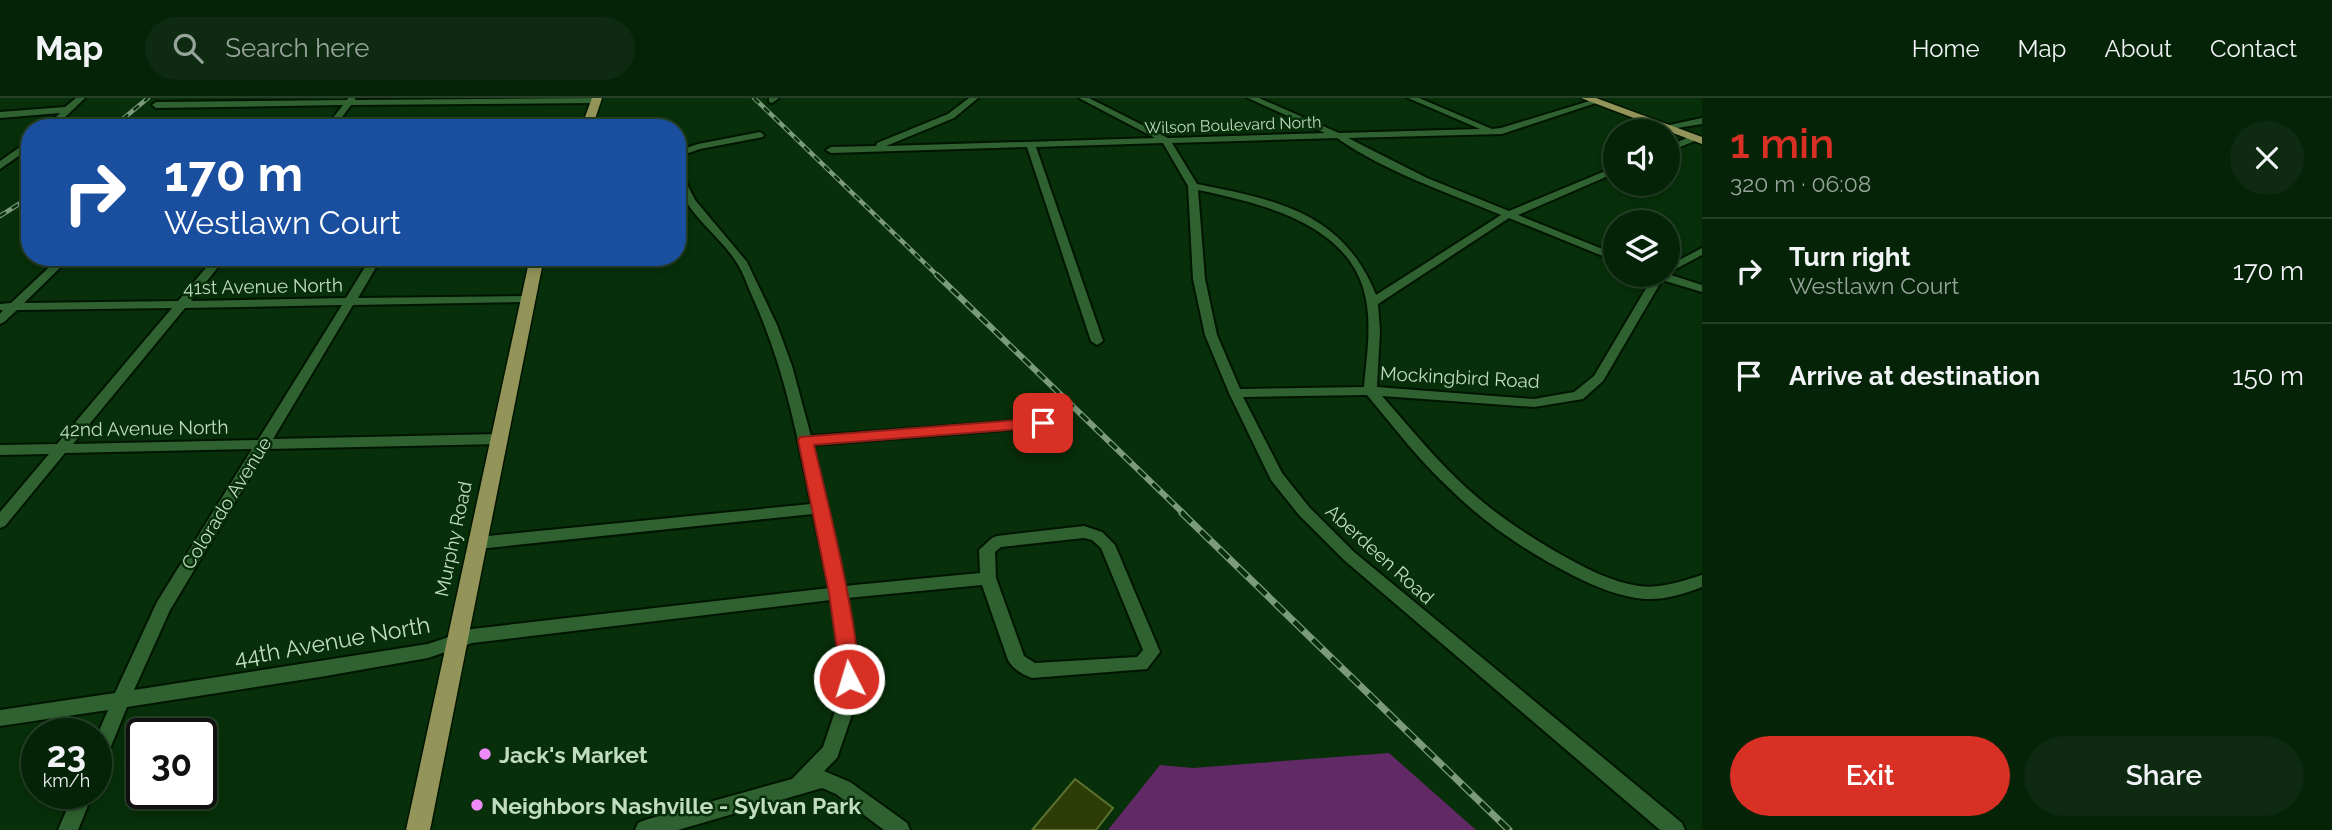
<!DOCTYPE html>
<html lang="en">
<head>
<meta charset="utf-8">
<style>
  body { margin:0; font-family:Raleway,sans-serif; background:#0e2b11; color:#f1f3f6; height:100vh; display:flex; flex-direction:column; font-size:26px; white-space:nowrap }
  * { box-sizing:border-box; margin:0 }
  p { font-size:23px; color:#97a49b }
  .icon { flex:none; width:38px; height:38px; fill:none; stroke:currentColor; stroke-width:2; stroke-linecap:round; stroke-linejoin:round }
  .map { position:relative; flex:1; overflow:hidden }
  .details { display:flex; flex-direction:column; background:#052307; width:630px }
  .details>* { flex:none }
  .guide { position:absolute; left:21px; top:21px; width:665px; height:147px; border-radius:28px; box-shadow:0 4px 10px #0003,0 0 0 2px #264028; background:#1a4fa0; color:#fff; overflow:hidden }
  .fabs { position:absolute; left:1603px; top:21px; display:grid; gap:14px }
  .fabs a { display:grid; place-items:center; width:77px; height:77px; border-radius:50%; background:#052307; box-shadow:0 4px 10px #0003,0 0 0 2px #264028; font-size:35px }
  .speed { position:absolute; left:21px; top:620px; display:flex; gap:14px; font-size:35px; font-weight:700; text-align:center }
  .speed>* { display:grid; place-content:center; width:91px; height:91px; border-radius:50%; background:#052307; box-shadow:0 4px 10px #0003,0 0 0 2px #264028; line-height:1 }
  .speed small { font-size:18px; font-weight:400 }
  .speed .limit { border:4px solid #111; border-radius:10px; background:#fff; color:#111 }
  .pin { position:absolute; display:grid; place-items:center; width:60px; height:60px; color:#fff; margin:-30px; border-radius:14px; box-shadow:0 4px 10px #0006 }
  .me { position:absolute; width:77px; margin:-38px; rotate:355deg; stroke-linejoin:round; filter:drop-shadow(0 0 5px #0008) }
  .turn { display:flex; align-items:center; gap:24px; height:147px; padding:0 28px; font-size:32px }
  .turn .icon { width:91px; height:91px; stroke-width:2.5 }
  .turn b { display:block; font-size:49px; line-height:60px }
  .round { display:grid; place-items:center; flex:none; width:74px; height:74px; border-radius:37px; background:#0e2b11 }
  .overview { display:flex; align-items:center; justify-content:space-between; height:119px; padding:0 28px }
  h1 { font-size:42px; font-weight:600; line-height:52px; color:#d93025 }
  .action { display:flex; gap:14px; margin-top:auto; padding:14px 28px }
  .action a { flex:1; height:80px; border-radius:42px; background:#d93025; color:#fff; font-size:28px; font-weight:600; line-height:80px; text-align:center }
  .action a+a { background:#0e2b11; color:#f1f3f6 }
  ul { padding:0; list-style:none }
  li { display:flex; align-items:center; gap:21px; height:105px; padding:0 28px; border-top:2px solid #264028 }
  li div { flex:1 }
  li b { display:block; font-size:26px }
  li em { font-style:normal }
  header { display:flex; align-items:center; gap:42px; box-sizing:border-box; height:98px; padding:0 35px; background:#052307; border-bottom:2px solid #264028 }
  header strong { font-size:33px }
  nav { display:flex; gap:38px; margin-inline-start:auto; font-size:24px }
  .search { width:490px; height:63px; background:#0e2b11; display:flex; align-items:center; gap:18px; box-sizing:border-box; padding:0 24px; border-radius:38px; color:#97a49b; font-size:26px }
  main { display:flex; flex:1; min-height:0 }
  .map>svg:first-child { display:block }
</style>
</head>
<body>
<header>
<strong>Map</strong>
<div class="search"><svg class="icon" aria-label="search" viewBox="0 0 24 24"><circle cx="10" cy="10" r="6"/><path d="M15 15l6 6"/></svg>Search here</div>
<nav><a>Home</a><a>Map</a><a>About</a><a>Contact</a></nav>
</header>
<main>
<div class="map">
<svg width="1702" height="732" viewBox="0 0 1702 732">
  <rect width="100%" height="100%" fill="#072f09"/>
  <path fill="#612a66" d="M1389,655L1476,732H1108L1160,667L1193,670Z"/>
  <path fill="#2e3d07" stroke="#5e722f" stroke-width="2" d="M1075,681L1113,710L1096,732H1032Z"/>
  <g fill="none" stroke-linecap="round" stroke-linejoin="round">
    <defs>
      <path id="minor" d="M76,0H85L54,30H45L60,15L0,20V14L65,9Z
        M348,0H355V2L598,0L600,2L596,5L351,7L334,30H325L343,7L156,10L152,7L156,4L347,2Z
        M769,0H779L772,5L769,4Z
        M969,0H978L954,20L886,48L1155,40L1079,0H1089L1168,40L1325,35L1248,0H1259L1339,35L1480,31L1408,0H1419L1492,31L1501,30L1596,1V5L1502,36L1348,40L1427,80L1509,113L1615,69V75L1518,117L1615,156V163L1509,120L1378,206L1380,233L1377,289L1534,301L1574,294L1594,278L1654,177L1668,176L1702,187V194L1662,182L1603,283L1583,301L1534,309L1382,298C1407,326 1430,355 1457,381C1488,411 1523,435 1560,456C1585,470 1611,484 1639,488C1661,491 1682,483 1702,477V489C1683,496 1665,502 1645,501C1620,499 1596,489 1574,478C1528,455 1484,425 1448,389C1418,361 1393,328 1367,297L1243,299L1282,375L1309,409L1354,454L1682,725L1685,732H1660L1344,462L1299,417L1271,382L1229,295L1205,237L1193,181L1188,88L1163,45L1036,49L1103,243L1097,247L1091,243L1027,49L831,55L826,52L831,49L876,48L877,45L948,16ZM1337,40C1386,74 1446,94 1501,117L1376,197C1343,114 1276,102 1197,86L1172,45ZM1198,92C1264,106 1357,127 1367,208C1371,235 1366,263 1364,289L1240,291L1217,237L1205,181Z
        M1702,20V26L1664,32L1660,29Z
        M760,34L764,37L763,39L700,51L677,59V53L698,46Z
        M1694,37L1697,38V42L1668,54V48Z
        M30,42V50L0,71V63Z
        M677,73L682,76L695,102L747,164L777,227L792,268L811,338L1043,321L1050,325L1043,329L813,347L844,488L980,475L979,452L992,440L997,438L1084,428L1102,434L1115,447L1160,554L1147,571L1032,580C1023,577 1013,571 1008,562L982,487L847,500L858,562V599L837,660L824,673L850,684L907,725L910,732H884L836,696L822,690L678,732H635L638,725L645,722L792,681L823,649L840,599V562L831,502L472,545L428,560L320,579L127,609L103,668L96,670V640L108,612L0,628V612L115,595L157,504L252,351L65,355L5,428L0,430V414L49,356L0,357V347L57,346L172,210L17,212L4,224L0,226V216L3,212H0V206L11,205L60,159H71L24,205L178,203L215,159H226L191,203L346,200L371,159H382L358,200L527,198L533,201L527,204L353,207L273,341L499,336L506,341L499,346L267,351L170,512L134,592L428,546L472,531L829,490L813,416L478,451L473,449L470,445L473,441L478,439L811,406C797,335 783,266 753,200C748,189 744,176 737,165C719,135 677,111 677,73ZM342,207L258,342L73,346L185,210ZM1084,440L1092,442L1101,450L1143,552L1137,559L1035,565L1024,558L996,480L995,454L1001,449Z
        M1702,150V157L1668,175V168Z
        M74,695H93L78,732H58Z"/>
      <path id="major" d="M592,0H602L592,30H581Z
        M1581,0H1596L1702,39V46Z
        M530,159H544L430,732H406Z"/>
    </defs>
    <use href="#minor" stroke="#001500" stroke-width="4"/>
    <use href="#major" stroke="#001500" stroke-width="3"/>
    <use href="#minor" fill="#2f6230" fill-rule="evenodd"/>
    <use href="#major" fill="#939459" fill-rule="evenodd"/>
    <defs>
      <path id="rail-far2" d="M754,0L939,179
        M112,30L148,0
        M0,118L30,99"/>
      <path id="rail-far1" d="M937,177L1184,416"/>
      <path id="rail" d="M1182,415L1509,732"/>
    </defs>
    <use href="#rail-far2" stroke="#7c9b7c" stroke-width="4.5"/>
    <use href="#rail-far1" stroke="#7c9b7c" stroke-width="6"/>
    <use href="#rail" stroke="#7c9b7c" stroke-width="7"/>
    <use href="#rail-far2" stroke="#072f09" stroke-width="2.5" stroke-dasharray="7" stroke-linecap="butt"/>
    <use href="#rail-far1" stroke="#072f09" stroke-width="3.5" stroke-dasharray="10" stroke-linecap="butt"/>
    <use href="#rail" stroke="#072f09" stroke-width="4.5" stroke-dasharray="13" stroke-linecap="butt"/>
  </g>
  <path fill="#d93025" stroke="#8d1f18" stroke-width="2" d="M1043,320L1050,325L1048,329L814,347C823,385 868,562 856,587L849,589L842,587L829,495L798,342L800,339Z"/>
  <g fill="#ee8bf8" stroke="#072f09" stroke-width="2.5">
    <circle cx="485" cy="656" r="7"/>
    <circle cx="477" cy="707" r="7"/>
  </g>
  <g text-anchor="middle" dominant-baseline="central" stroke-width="5" stroke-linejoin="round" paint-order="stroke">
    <g font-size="16" fill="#c1dcc0" stroke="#072f09">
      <text transform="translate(1233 27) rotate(-2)">Wilson Boulevard North</text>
    </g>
    <g font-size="19" fill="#c1dcc0" stroke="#072f09">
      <text transform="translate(263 188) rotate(-1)">41st Avenue North</text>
      <text transform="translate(1460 279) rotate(3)">Mockingbird Road</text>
      <text transform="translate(144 330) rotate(-1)">42nd Avenue North</text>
      <text transform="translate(226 405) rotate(-58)">Colorado Avenue</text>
      <text transform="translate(453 441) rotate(-78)">Murphy Road</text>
      <text transform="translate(1380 456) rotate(42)">Aberdeen Road</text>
    </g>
    <g font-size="23" fill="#c1dcc0" stroke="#072f09">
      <text transform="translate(332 543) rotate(-10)">44th Avenue North</text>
    </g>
    <g font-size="23" font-weight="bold" fill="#c1dcc0" stroke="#072f09" text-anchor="start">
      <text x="499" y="656">Jack's Market</text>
      <text x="491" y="707">Neighbors Nashville - Sylvan Park</text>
    </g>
  </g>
</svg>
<div class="fabs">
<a><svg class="icon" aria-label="sound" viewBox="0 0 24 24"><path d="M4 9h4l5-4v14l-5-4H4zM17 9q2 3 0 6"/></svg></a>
<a><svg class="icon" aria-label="layers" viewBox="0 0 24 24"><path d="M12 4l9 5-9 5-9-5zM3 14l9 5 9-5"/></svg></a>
</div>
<div class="speed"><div>23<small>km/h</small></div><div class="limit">30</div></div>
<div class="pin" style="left:1043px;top:325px;background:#d93025"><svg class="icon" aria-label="arrive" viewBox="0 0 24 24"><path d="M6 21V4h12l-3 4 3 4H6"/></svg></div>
<svg class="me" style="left:849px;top:581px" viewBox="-20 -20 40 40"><circle r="17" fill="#d93025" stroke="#fff" stroke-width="3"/><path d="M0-11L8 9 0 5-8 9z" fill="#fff"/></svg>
<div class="guide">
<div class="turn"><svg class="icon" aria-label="right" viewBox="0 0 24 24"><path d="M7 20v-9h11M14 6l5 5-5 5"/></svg><div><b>170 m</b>Westlawn Court</div></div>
</div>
</div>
<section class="details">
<div class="overview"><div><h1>1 min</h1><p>320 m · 06:08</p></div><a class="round"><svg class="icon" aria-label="close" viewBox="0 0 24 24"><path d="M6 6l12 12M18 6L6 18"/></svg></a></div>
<ul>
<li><svg class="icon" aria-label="right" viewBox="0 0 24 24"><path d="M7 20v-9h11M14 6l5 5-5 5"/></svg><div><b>Turn right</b><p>Westlawn Court</p></div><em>170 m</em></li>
<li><svg class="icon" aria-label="arrive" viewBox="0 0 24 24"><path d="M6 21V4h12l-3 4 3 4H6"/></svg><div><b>Arrive at destination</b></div><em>150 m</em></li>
</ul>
<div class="action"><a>Exit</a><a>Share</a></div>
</section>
</main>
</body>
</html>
